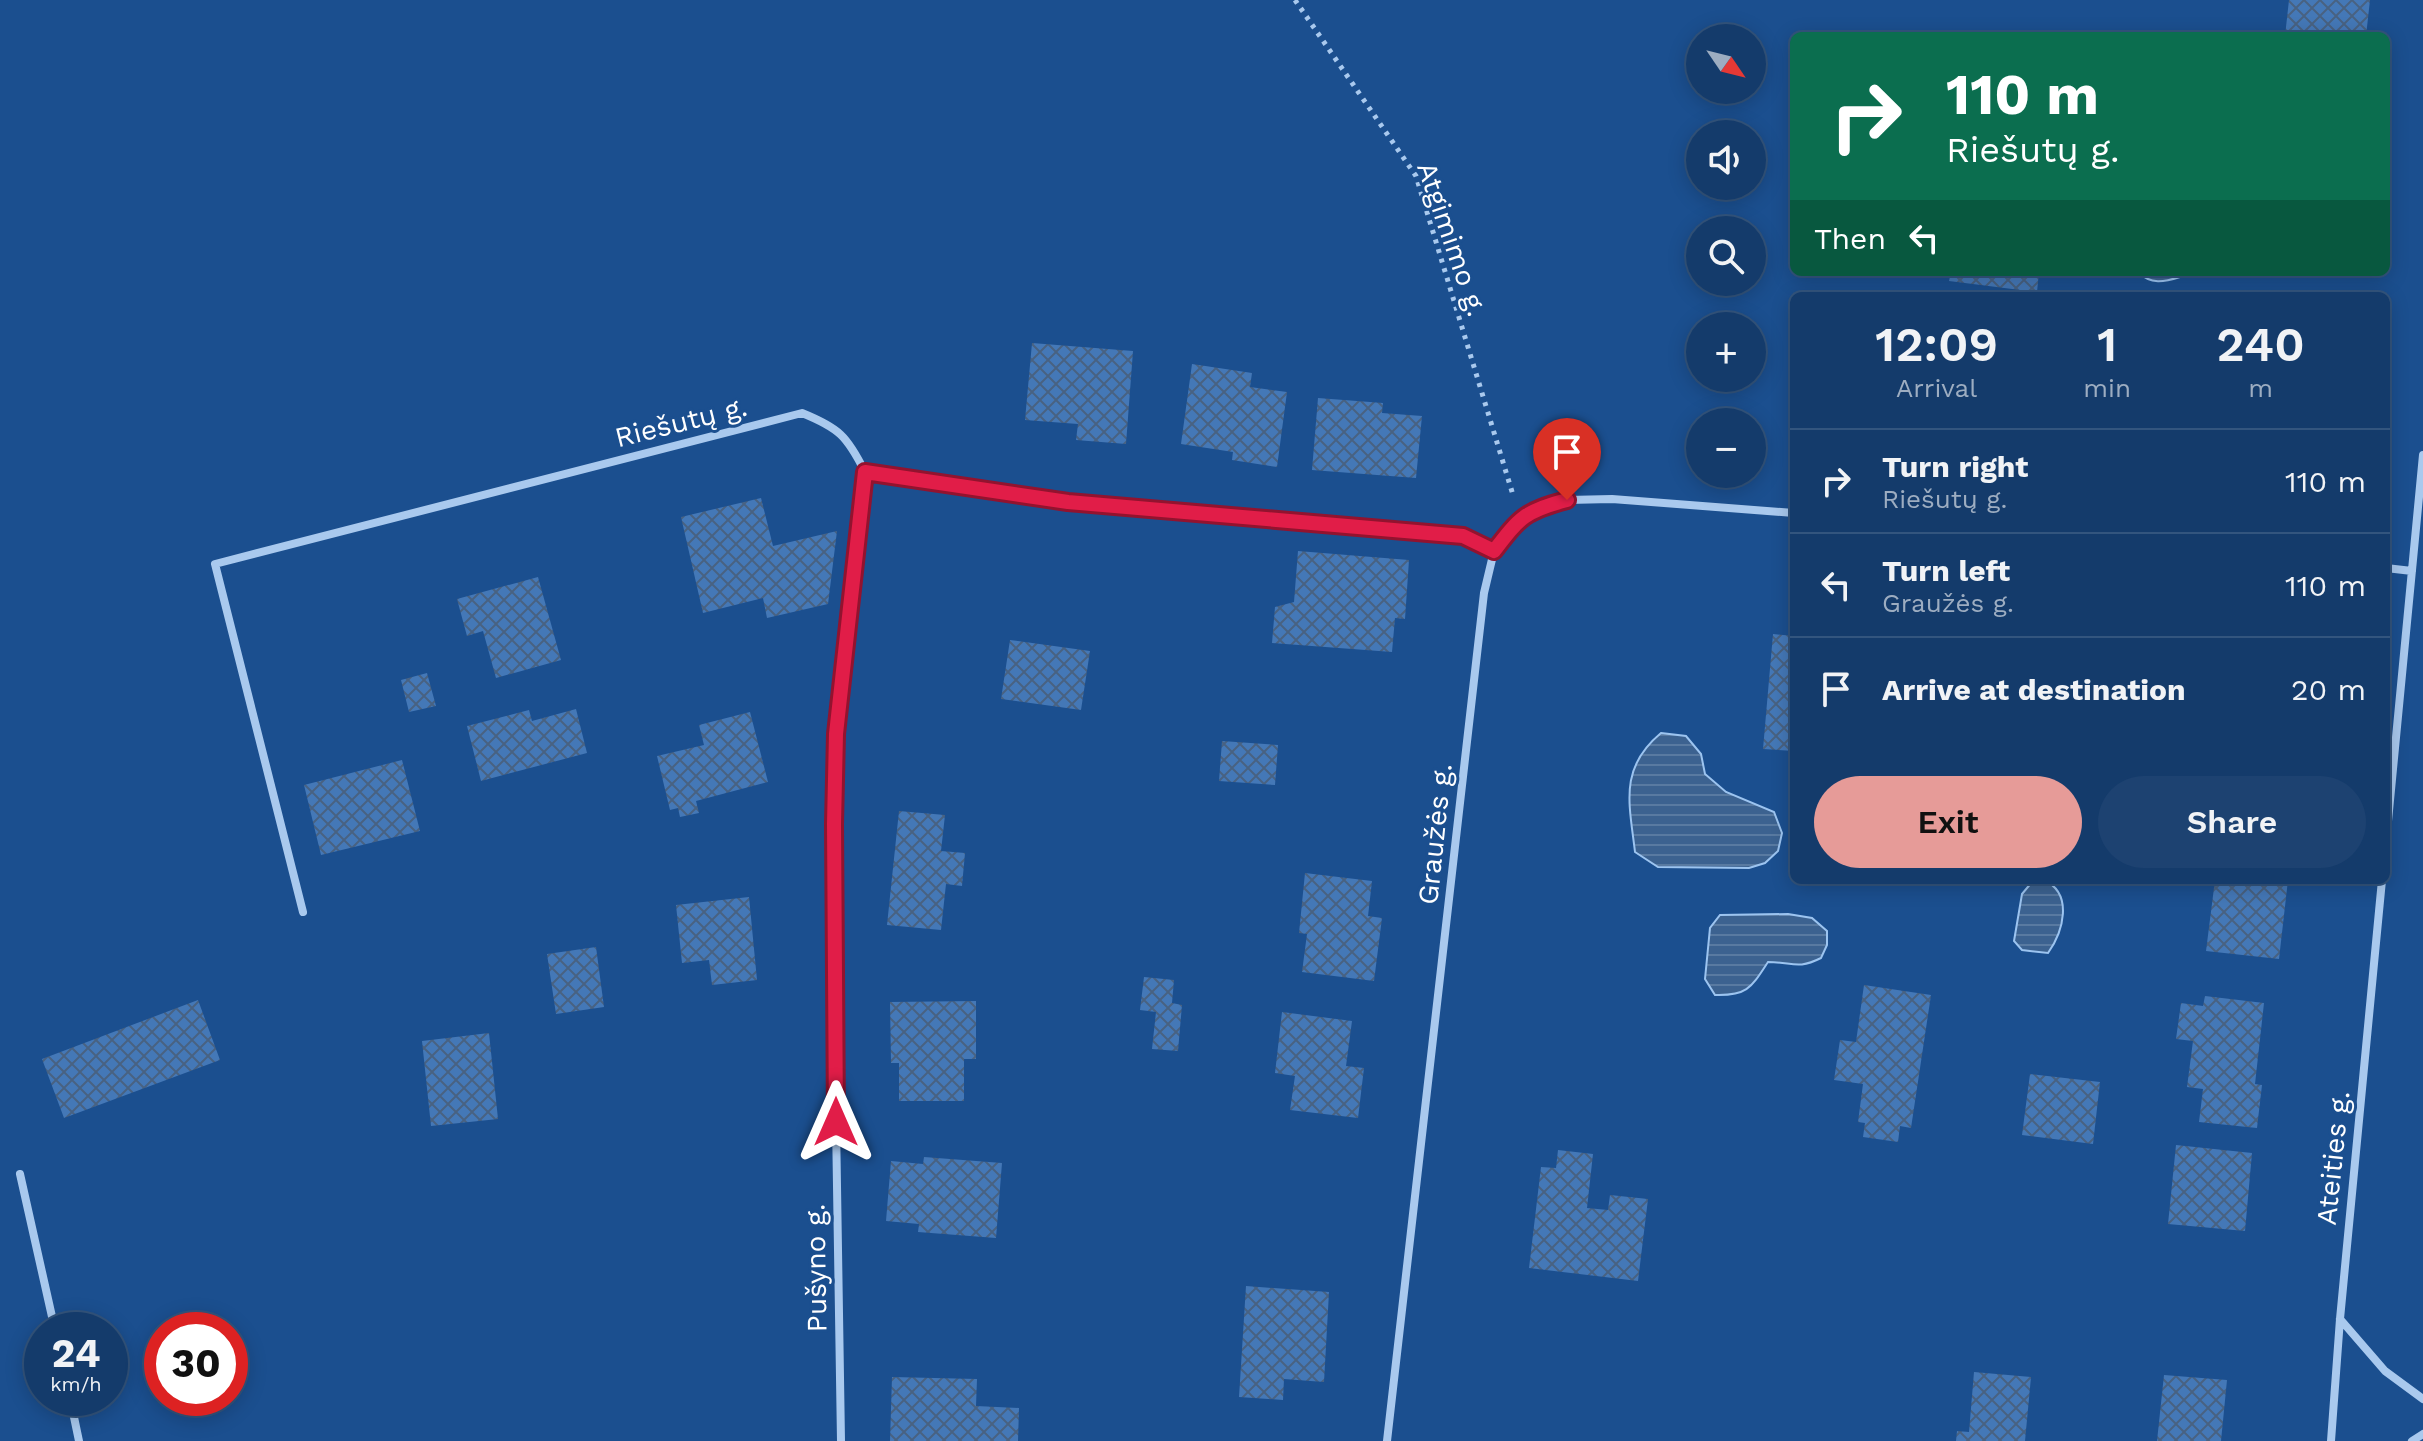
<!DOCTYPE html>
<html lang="en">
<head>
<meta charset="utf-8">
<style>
  body { margin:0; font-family:"Work Sans",sans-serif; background:#1d4271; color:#f1f3f6; height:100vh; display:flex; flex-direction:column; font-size:30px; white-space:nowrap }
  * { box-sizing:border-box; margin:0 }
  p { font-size:26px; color:#9dadc1 }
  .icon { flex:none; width:44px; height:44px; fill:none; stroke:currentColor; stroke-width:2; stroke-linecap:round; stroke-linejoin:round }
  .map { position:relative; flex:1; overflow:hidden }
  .sheet { position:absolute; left:1790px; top:292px; width:600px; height:592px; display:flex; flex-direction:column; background:#143b6b; border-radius:12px; box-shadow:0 4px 20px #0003,0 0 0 2px #33557e }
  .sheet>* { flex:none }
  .top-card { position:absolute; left:1790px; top:32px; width:600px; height:244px; border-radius:12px; box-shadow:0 4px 20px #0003,0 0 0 2px #33557e; background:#0b6e4f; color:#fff; overflow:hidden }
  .needle { width:52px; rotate:125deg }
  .controls { position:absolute; left:1686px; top:24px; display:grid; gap:16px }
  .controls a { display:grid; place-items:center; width:80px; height:80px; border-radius:50%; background:#143b6b; box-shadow:0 4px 20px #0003,0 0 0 2px #33557e; font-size:40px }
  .speed { position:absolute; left:24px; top:1312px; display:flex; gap:16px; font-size:40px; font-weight:700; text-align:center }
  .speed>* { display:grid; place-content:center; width:104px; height:104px; border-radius:50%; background:#143b6b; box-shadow:0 4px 20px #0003,0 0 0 2px #33557e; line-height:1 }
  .speed small { font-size:20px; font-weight:400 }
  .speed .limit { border:12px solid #d22; background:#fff; color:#111 }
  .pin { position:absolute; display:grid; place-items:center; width:68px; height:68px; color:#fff; margin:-82px -34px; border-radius:50% 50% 50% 0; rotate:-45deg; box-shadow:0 0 8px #0007 }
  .pin .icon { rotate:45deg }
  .me { position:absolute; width:88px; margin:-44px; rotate:0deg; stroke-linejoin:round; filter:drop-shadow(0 0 6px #0008) }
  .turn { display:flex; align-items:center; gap:28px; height:168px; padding:0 24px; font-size:36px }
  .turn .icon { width:104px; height:104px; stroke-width:2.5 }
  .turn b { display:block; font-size:56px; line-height:68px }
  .then { display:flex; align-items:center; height:76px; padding:0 24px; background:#0003; gap:16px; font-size:30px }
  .eta { display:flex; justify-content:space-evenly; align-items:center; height:136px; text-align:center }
  .eta b { font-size:48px; font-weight:600; line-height:56px }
  .action { display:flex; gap:16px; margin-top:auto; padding:16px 24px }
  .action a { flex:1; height:92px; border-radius:48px; background:#e69b98; color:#111; font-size:32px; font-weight:600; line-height:92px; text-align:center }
  .action a+a { background:#1d4271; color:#f1f3f6 }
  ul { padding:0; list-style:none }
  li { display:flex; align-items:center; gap:24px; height:104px; padding:0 24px; border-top:2px solid #33557e }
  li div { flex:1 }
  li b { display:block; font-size:30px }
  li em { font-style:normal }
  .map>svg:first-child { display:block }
</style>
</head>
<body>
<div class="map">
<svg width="2423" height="1441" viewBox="0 0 2423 1441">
  <defs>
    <pattern id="water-rules" width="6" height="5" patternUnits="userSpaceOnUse" patternTransform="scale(2)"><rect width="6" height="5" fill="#3c6290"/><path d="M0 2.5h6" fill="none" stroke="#597aa1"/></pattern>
    <pattern id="building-cross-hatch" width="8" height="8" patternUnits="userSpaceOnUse" patternTransform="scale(2)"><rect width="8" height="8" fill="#4478b7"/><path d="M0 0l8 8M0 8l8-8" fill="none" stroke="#486282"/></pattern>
  </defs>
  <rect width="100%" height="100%" fill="#1b4f8f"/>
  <path fill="url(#water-rules)" stroke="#9cc4f0" stroke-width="2" d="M2138,272H2182L2180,277C2164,282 2151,285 2138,272Z
    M1661,733L1686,736L1701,754L1705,774L1726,792L1774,812L1782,833L1778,851L1765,863L1749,868L1658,867L1635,852C1629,802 1619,768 1661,733Z
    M2044,880C2074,894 2063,932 2048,953L2022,950L2014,941L2022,894L2032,882Z
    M1788,914L1812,918L1827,931V945L1821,958C1797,970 1793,962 1768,962C1751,988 1747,996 1715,995L1705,979L1710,928L1720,915Z"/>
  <path fill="url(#building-cross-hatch)" d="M2289,0H2370L2366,36H2285Z
    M1951,272H2039L2037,292L1949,281Z
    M1032,343L1133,351L1126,444L1076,440L1078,424L1025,420Z
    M1192,364L1252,373L1250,387L1287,392L1277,467L1232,460L1233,452L1181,444Z
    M1318,398L1383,403L1382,413L1422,416L1416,478L1312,470Z
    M761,498L773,546L837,531L828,604L767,618L763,598L703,613L681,517Z
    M1298,551L1409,560L1405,619L1395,618L1392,652L1272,643L1275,607L1294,602Z
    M538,577L561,660L496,678L483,631L467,636L457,599Z
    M1773,634L1794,636V751L1763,749Z
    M1010,640L1090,651L1081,710L1001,699Z
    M427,673L436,706L409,712L401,680Z
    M576,709L587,753L481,781L467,726L529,710L532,721Z
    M750,712L768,782L696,801L699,813L680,817L678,808L670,810L657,756L704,745L699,725Z
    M1222,741L1278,745L1275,785L1219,781Z
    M402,760L420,831L321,855L304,785Z
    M899,811L945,815L941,851L965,853L962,886L946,884L941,930L887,925Z
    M1305,873L1372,881L1368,916L1382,918L1374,981L1302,972L1307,934L1299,933Z
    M2215,880H2288L2279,959L2206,951Z
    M749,897L757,980L712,985L709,960L682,963L676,905Z
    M596,947L604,1007L556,1014L547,954Z
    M1144,977L1174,980L1172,1003L1182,1005L1178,1051L1152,1049L1156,1012L1140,1010Z
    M1864,985L1931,995L1911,1128L1900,1126L1898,1142L1863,1137L1865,1123L1858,1122L1863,1084L1834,1080L1840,1040L1856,1042Z
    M2205,996L2264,1003L2255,1084L2262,1085L2257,1128L2199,1122L2203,1089L2187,1087L2193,1041L2176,1039L2181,1003L2203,1006Z
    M198,1000L220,1060L64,1118L42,1059Z
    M976,1001V1059H964V1101H899V1063H891L890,1002Z
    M1282,1012L1352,1021L1346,1066L1364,1068L1358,1118L1290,1110L1295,1076L1275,1073Z
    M489,1033L498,1119L431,1126L422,1041Z
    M2030,1074L2100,1082L2093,1144L2022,1135Z
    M2176,1145L2252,1153L2245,1231L2168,1224Z
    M1558,1150L1593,1154L1587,1208L1608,1210L1610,1195L1648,1199L1638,1281L1529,1268L1541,1167L1556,1168Z
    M924,1157L1002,1163L996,1238L918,1232L919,1224L886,1221L891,1161L923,1164Z
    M1246,1286L1329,1292L1324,1382L1284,1379L1283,1400L1239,1397Z
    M1974,1372L2031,1377L2025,1441H1956L1957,1431L1969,1432Z
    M2164,1375L2227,1380L2221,1441H2157Z
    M892,1377L977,1379L976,1406L1019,1408L1018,1441H890Z"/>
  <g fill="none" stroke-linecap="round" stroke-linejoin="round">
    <path stroke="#a9c9ee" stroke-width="5" stroke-dasharray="4 6" stroke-linecap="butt" d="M1295,0L1416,176L1513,495"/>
    <path stroke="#a9c9ee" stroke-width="8" d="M865,472L1068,502L1463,536L1494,551
      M2386,568L2412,571
      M2386,842L2423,455
      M303,912L215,564L802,413C839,428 847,436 865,472
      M20,1174L55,1330
      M2340,1319L2385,1371L2423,1399
      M70,1398L79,1441
      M841,1441L836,1122L834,824L836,734L865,472
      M1387,1441L1484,593L1494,551L1520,517L1542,506L1567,500L1612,499L1794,513
      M2331,1441L2340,1319L2382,880
      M2412,1441L2423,1434"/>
  </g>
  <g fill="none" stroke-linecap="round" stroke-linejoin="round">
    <defs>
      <path id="route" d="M836,1122L834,824L836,734L865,472L1068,502L1463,536L1494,551C1520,517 1525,511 1567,500"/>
    </defs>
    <use href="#route" stroke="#92132f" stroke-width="20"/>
    <use href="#route" stroke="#e11d48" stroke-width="14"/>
  </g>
  <g text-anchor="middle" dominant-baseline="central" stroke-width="6" stroke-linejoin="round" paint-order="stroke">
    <g font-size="28" fill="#fff" stroke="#1b4f8f">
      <text transform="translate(1452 239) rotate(71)">Atgimimo g.</text>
      <text transform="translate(681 422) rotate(-14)">Riešutų g.</text>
      <text transform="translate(1435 834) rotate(-84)">Graužės g.</text>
      <text transform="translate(2333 1158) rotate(-84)">Ateities g.</text>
      <text transform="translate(816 1268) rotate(-91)">Pušyno g.</text>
    </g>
  </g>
</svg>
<div class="controls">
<a><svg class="needle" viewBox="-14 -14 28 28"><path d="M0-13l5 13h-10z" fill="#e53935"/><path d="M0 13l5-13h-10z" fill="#9dadc1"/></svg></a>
<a><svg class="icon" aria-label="sound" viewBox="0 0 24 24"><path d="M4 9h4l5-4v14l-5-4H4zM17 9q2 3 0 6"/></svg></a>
<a><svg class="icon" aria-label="search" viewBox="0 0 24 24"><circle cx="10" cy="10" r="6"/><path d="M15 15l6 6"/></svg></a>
<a>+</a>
<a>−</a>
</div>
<div class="speed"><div>24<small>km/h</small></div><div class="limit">30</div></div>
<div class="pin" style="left:1567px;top:500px;background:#d93025"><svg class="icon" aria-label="arrive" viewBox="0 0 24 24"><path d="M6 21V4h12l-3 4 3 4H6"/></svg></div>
<svg class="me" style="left:836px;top:1122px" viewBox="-20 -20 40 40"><path d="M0-17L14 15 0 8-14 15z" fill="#e11d48" stroke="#fff" stroke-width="4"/></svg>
<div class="top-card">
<div class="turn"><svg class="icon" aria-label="right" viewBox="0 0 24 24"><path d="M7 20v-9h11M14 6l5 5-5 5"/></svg><div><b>110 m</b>Riešutų g.</div></div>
<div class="then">Then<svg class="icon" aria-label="left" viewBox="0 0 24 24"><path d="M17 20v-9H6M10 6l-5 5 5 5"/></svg></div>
</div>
<section class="sheet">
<div class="eta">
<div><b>12:09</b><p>Arrival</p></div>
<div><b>1</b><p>min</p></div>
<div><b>240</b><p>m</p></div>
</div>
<ul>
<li><svg class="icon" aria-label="right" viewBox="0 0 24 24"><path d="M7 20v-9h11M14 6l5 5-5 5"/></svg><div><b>Turn right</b><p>Riešutų g.</p></div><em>110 m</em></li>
<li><svg class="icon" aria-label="left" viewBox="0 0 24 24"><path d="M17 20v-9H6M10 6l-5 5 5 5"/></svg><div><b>Turn left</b><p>Graužės g.</p></div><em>110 m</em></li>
<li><svg class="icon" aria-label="arrive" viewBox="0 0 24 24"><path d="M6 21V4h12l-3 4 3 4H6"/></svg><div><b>Arrive at destination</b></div><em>20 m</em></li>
</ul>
<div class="action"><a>Exit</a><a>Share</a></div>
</section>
</div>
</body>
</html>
